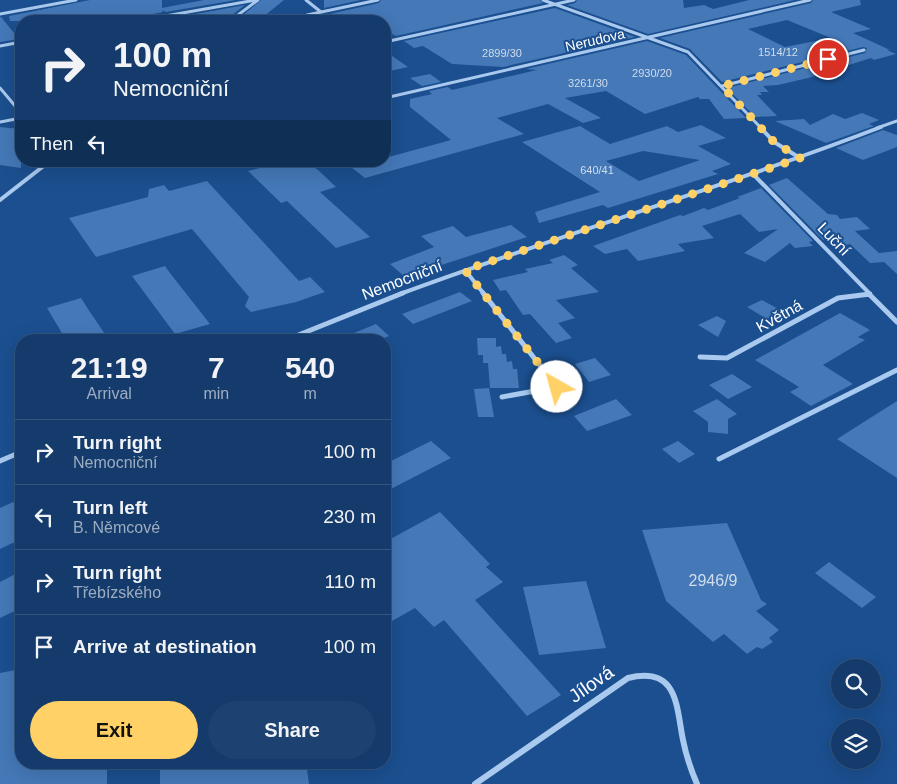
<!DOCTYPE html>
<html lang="en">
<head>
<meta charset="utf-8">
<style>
  body { margin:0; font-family:Arial,sans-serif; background:#1d4271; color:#f1f3f6; height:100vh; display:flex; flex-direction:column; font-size:19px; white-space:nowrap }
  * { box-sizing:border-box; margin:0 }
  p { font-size:16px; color:#9dadc1 }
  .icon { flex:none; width:28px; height:28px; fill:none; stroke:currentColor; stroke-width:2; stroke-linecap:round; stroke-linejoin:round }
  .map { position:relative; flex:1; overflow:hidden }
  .details { position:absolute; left:15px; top:334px; width:376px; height:435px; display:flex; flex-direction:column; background:#143b6b; border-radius:20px; box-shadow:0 5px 20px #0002,0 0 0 1px #33557e }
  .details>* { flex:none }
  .guide { position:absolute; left:15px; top:15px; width:376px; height:152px; border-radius:20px; box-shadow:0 5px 20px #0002,0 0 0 1px #33557e; background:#143b6b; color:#f1f3f6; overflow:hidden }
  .buttons { position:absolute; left:831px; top:659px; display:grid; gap:10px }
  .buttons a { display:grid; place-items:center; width:50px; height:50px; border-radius:50%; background:#143b6b; box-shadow:0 5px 20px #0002,0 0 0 1px #33557e; font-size:25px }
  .pin { position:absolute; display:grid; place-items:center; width:42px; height:42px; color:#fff; margin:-21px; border:2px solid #fff; border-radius:50%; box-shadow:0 1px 5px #0007 }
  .me { position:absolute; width:55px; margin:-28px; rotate:322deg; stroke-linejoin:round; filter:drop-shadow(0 0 4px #0008) }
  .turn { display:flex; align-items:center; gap:18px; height:105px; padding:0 15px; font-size:22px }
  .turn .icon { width:65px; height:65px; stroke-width:2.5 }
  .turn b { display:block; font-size:35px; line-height:42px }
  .then { display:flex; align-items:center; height:48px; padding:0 15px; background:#0003; gap:10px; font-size:19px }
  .eta { display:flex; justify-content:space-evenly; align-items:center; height:85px; text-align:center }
  .eta b { font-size:30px; font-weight:700; line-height:35px }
  .action { display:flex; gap:10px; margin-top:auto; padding:10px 15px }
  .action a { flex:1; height:58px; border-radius:30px; background:#ffd166; color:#111; font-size:20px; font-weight:700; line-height:58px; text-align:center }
  .action a+a { background:#1d4271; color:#f1f3f6 }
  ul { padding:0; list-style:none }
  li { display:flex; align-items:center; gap:15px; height:65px; padding:0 15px; border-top:1px solid #33557e }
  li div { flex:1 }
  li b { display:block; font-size:19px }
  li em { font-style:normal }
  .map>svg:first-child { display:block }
</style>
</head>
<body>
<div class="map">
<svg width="897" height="784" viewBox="0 0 897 784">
  <rect width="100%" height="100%" fill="#1b4f8f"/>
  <path fill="#4478b7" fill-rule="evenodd" d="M90,0H162V8L204,0H236L166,12L162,10L163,12L116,21H10L9,16Z
    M261,0H284L258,21L237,20Z
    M324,0H361L324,8Z
    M381,0H540L543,3L396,36L385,30V21H326L325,15L379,3Z
    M577,0H683L684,8L704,5L713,9L749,0H795L648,34L567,5L575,3Z
    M813,0H860L861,5L831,12L871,29L853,33L890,50H887L896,54L874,60L871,58L808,78L778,85L763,86L769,92H760L762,95H757L777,116L755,117L727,88L865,53L867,48L863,47L722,82L690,49L660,38L811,3ZM787,20L831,38L785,47L748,29Z
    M245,5L227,19L201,16L176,21L173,18Z
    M555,8L635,37L503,67L452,64L423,46L414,48L404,41Z
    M0,17H1L19,39L0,42Z
    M647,41L686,55L746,118L724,119L709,99H700L698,97L645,114L606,91L565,98L601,118L583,123L548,104L497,118L524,134L365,178L351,167L374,161H385V158L451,140L410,107V99L432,94L429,91L448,87L452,90L537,70L526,69Z
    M385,51L408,67L385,72Z
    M430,74L441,82L422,86L410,78Z
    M862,113L879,120L869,124L874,126L826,143L775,121L804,119L810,125L833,114L845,119Z
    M701,125L726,138L698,146L731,164L712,171L718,174L608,208L603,205L539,223L535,212L600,192L522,142L580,126L610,144L667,126L678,132ZM643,151L700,160L639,181L606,161Z
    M0,127L21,129V168L0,165Z
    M883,130L897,135V147L863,160L836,148Z
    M286,161H305L318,170L336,187L320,192L370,237L336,248L287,201L281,203L248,171Z
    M787,178L828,214L837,215L840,219L857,217L870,229L855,231L879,253L897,251V274L884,262L870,263L850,244L846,245L840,238L823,240L769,185Z
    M207,181L299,281L310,277L325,292L296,302L251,312L245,306L249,297L192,229L96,257L69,218L148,197L149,189L164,185L169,191Z
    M761,188L813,241L809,242L813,246L795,248L790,243L765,262L744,253L778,229L759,232L740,214L702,226L714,238L678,244L685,251L638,261L627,249L605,254L593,246L680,215L683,216L704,208L708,210L740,198L737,197Z
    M511,225L527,237L405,277L390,264L434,247L421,236L453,226L466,237Z
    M564,255L578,265L571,268L599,292L556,300L575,318L558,323L572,338L556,343L530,314L523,315L506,290L500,291L493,280L528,272L525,269L553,263L549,260Z
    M165,266L170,273L210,324L175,334L132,276Z
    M460,292L472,301L413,324L402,314Z
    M81,298L88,309L109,340H66L47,308Z
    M762,300L782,311L767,319L747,307Z
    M840,313L870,330L858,337L865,340L823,365L853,384L811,406L790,392L799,387L755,360Z
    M717,316L726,321L718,337L698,325Z
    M376,324L389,336L378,340H337Z
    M477,338H496V347L501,346L502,354H506L507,362L512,361L513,369H517L519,388H490L488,363H483V355H478Z
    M595,358L611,375L589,382L575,364Z
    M732,374L752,387L728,399L709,385Z
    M489,388L494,417H478L474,389Z
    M616,399L632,415L587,431L574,416Z
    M717,399L737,414L728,419V434L708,432V422L693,411Z
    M897,401V478L837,439Z
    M431,441L451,458L385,492V464Z
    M678,441L695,454L679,463L662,449Z
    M13,502L21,513V539L0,549V508Z
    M440,512L490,564L486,567L503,582L475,600L561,695L527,716L444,620L434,627L415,608L385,625V542Z
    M727,523L761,600L767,604L756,611L779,630L769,638L773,642L762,649L757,647L747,654L724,634L713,642L666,601L642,530Z
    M829,562L876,597L862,608L815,573Z
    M21,571V608L0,618V582Z
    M586,581L606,648L539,655L523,587Z
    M21,669V762H107V784H0V673Z
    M160,762H306L309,784H160Z"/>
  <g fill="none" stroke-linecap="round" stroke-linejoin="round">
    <path stroke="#a9c9ee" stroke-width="3" d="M306,0L321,12
      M543,0L688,52L761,128
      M0,14L76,0
      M137,21L256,0
      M230,21L258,0
      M309,21L305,19L307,15L378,0
      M385,42L574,0
      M0,46L21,42
      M722,86L864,50
      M0,88L21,113
      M385,98L810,0
      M0,122L21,118
      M877,128L897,121"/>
    <path stroke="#a9c9ee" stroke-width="4" d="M760,127L774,142L800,158
      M753,174L870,294
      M0,200L50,161
      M465,270L484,294
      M400,294C559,235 722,188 881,127"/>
    <path stroke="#a9c9ee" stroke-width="5" d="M483,293L557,387L502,397
      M868,293L897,322
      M286,340L403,293
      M700,357L727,358L838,298L870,294
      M719,459L897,370
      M0,461L21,452"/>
    <path stroke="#a9c9ee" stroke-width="6" d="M475,784L628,678C678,666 676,705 683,740C686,755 691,770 697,784"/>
  </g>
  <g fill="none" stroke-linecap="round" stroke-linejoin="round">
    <path stroke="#ffd166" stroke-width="9" stroke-dasharray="0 16.2" d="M557,387L465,270L800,158L774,142L722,86L828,59"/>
  </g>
  <g text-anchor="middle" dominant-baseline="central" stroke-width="4" stroke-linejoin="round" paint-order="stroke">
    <g font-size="11" fill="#d0dded">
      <text x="778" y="52">1514/12</text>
      <text x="502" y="53">2899/30</text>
      <text x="652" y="73">2930/20</text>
      <text x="588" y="83">3261/30</text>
      <text x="597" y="170">640/41</text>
    </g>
    <g font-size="14" fill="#fff" stroke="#1b4f8f">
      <text transform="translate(595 40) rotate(-13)">Nerudova</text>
    </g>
    <g font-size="16" fill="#fff" stroke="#1b4f8f">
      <text transform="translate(834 239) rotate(46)">Luční</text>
      <text transform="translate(402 280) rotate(-21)">Nemocniční</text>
      <text transform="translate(779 316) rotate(-29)">Květná</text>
    </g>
    <g font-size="16" fill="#d0dded">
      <text x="713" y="580">2946/9</text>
    </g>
    <g font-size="19" fill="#fff" stroke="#1b4f8f">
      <text transform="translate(591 684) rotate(-35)">Jílová</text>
    </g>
  </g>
</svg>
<div class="buttons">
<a><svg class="icon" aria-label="search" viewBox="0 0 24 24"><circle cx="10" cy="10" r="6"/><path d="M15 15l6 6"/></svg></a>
<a><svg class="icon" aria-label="layers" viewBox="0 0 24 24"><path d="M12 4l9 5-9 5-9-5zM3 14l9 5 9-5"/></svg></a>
</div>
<div class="pin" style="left:828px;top:59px;background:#d93025"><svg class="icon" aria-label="arrive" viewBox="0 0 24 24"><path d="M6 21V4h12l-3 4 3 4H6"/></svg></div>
<svg class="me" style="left:557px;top:387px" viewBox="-20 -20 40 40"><circle r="19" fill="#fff"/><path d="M0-13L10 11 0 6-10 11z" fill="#ffd166"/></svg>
<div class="guide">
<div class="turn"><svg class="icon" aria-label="right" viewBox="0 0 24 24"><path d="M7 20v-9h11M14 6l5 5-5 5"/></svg><div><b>100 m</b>Nemocniční</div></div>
<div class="then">Then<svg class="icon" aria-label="left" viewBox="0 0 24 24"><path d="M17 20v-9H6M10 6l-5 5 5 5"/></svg></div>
</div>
<section class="details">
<div class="eta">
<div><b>21:19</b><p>Arrival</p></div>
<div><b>7</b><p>min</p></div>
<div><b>540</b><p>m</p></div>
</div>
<ul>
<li><svg class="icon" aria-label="right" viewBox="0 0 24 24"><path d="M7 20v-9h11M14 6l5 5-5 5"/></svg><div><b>Turn right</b><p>Nemocniční</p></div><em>100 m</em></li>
<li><svg class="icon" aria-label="left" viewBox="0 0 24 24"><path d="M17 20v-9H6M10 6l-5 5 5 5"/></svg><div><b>Turn left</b><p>B. Němcové</p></div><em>230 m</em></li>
<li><svg class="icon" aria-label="right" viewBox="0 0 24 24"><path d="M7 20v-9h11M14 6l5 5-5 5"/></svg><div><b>Turn right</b><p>Třebízského</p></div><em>110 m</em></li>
<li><svg class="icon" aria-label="arrive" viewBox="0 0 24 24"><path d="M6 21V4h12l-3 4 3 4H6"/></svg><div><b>Arrive at destination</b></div><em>100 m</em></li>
</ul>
<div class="action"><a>Exit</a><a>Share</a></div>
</section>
</div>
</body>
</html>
